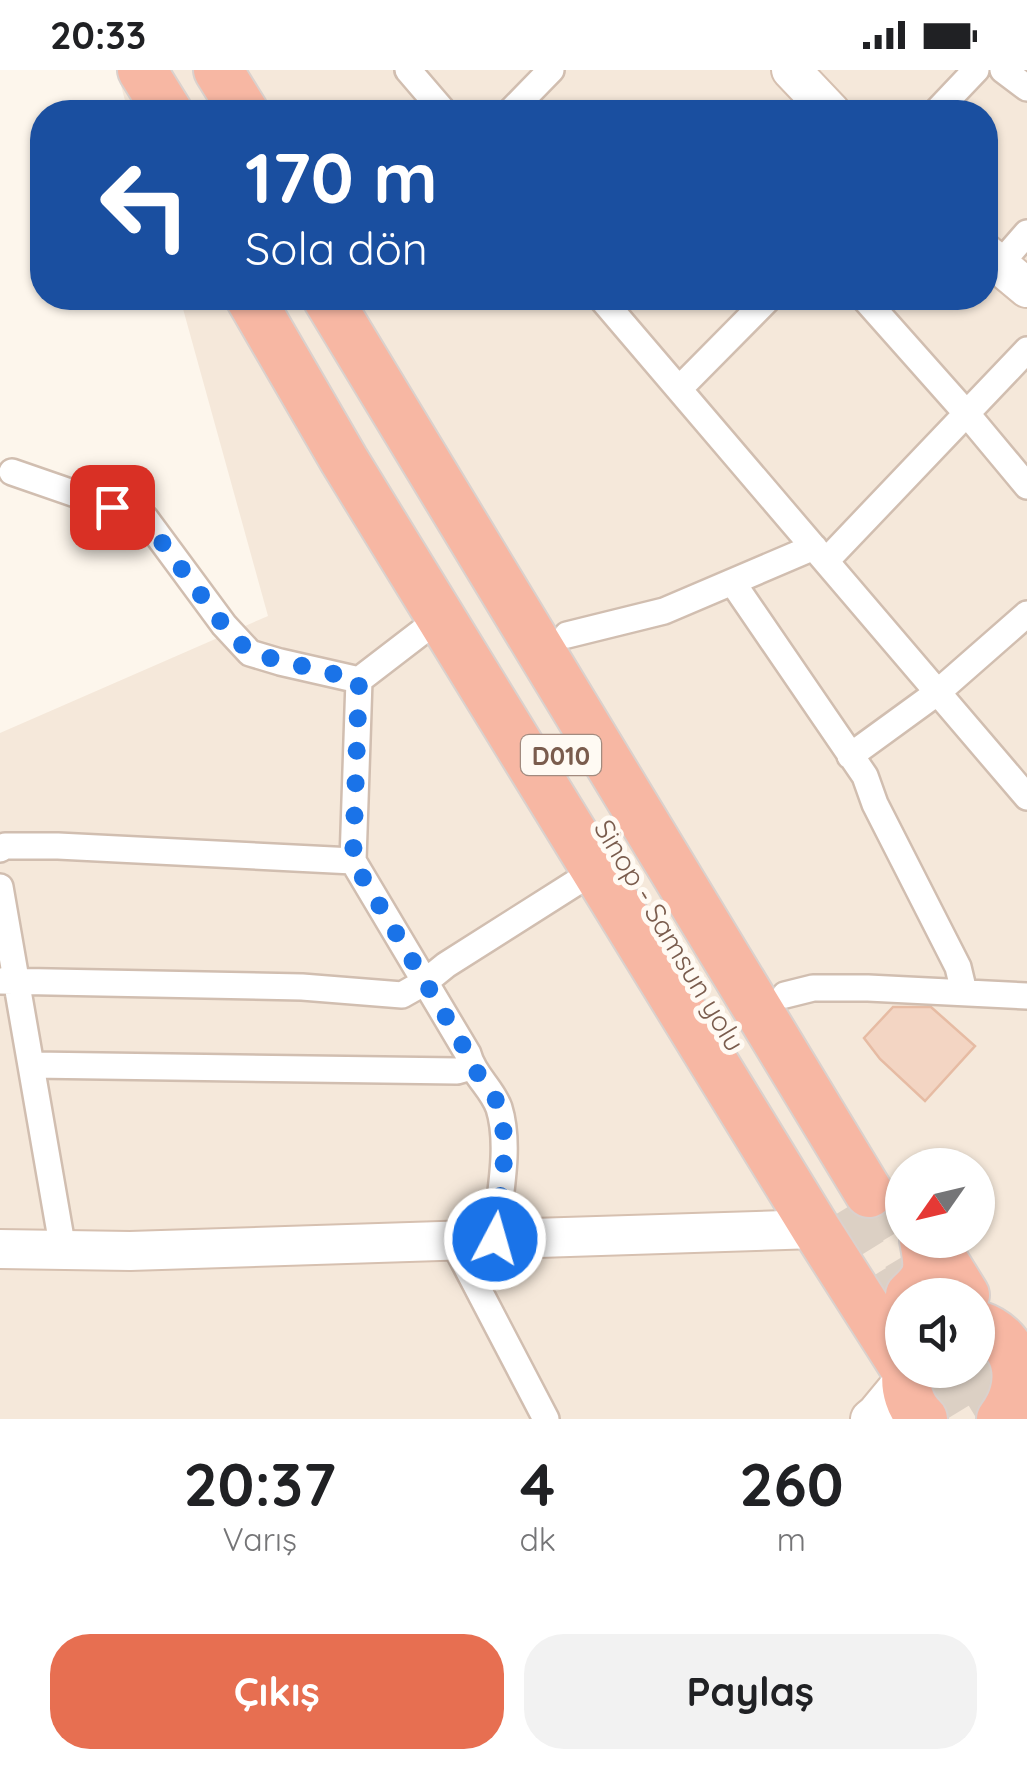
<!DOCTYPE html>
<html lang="tr">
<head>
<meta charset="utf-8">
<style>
  body { margin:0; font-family:Quicksand,sans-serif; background:#f2f2f2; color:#202124; height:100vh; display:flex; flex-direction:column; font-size:38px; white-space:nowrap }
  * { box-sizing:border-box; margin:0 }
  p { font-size:32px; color:#757577 }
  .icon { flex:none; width:55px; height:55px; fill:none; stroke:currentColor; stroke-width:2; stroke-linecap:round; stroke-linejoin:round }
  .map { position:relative; height:1349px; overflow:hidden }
  .drawer { display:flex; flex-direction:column; background:#fff; flex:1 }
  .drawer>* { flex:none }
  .top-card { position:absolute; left:30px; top:30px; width:968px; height:210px; border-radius:40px; box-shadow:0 2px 8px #0004; background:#1a4fa0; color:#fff; overflow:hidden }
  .needle { width:65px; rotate:236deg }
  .tools { position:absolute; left:885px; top:1078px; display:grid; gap:20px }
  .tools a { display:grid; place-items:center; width:110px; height:110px; border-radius:50%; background:#fff; box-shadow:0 2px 8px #0004; font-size:50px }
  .pin { position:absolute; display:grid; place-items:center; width:85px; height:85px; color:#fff; margin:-42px; border-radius:20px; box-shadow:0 5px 15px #0006 }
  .me { position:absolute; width:110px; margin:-55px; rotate:6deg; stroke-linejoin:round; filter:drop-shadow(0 0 8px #0008) }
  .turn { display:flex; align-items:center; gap:35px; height:210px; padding:0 50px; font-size:45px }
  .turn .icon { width:130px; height:130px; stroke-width:2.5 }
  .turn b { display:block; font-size:70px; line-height:85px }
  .eta { display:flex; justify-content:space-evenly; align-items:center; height:170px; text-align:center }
  .eta b { font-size:60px; font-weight:700; line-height:70px }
  .cta { display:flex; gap:20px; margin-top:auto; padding:20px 50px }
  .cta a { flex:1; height:115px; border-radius:40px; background:#e76f51; color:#fff; font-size:40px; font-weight:700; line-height:115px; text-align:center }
  .cta a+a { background:#f2f2f2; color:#202124 }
  .status { display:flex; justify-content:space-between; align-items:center; height:70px; padding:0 50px; background:#fff; direction:ltr }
  .status svg { height:28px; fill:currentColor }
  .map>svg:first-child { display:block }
</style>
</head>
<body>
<div class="status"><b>20:33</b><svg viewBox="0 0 49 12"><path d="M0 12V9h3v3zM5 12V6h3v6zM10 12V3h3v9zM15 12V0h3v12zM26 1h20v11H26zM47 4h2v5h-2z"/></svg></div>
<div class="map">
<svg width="1027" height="1349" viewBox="0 0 1027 1349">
  <rect width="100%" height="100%" fill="#fdf6ec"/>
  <path fill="#f5e8da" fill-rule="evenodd" d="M117,0H1027V1349H0V663L268,546L180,228H985V42H128ZM902,1095H978V1170H902ZM902,1225H978V1300H902Z"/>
  <path fill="#f3d5c3" stroke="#e6bba3" stroke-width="2.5" d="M893,937H931L975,976L925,1031L880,989L864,968Z"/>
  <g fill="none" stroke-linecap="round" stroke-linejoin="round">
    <path stroke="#dcd0c4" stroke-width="48" stroke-dasharray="48 24" stroke-linecap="butt" d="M869,1123L930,1225
      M838,1143L902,1247
      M935,1300L965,1349
      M975,1300L1005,1349"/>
    <defs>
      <path id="street" d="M408,0L444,42
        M1003,0L1027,18
        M510,42L551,0
        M936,42L976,0
        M999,195L1027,163
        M601,228L1027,727
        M864,228L967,344L1027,416
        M679,319L769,228
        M12,402L145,448L224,555L250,583L280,592L359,610
        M826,491L1027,280
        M733,513L865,706L875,734L958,897L964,922
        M567,565L664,541L814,477
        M359,610L353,791L468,984C473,1005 492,1018 499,1038C511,1076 499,1129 495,1169
        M359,610L441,547
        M850,686L938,622L1027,544
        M0,779L5,776H58L353,791
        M0,817L63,1180
        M0,911L302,917L402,925L425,912L446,895L580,810L598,802
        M785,925L813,918H868L1027,926
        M33,995L457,1001L471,997
        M453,1171L546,1349"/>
      <path id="secondary" d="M791,0L831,42
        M985,183L1027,218
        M0,1179L130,1181L816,1159
        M870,1349L876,1344L905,1309"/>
      <path id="highway" d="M142,0L168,42
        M218,0L244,42
        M250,228L344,390L816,1159L902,1294
        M327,228L869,1123
        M931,1170L965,1225
        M910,1225C931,1206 929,1197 924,1170
        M978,1255C1021,1269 1027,1316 1001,1349
        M907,1300C904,1318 910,1337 923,1349"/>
    </defs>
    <use href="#street" stroke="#d1beb0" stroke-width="30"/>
    <use href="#secondary" stroke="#d6c0b0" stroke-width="42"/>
    <use href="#highway" stroke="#dad1cd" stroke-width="52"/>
    <use href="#street" stroke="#fff" stroke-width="25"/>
    <use href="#secondary" stroke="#fff" stroke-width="38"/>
    <use href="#highway" stroke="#f7b7a3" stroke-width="48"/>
  </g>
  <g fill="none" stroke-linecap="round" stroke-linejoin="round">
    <path stroke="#1a73e8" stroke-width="18" stroke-dasharray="0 32.4" d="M112,437L144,448L224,556L250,583L359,610L353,791L468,984C474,1005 493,1018 499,1038C511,1076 499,1129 495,1169"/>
  </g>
  <g text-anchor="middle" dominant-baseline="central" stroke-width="10" stroke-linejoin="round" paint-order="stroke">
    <rect fill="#fffaf3" stroke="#a28b7f" stroke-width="2.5" x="521" y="665" width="80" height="40" rx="8"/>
    <g font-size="25" font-weight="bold" fill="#7a5c4d">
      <text x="561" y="685">D010</text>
    </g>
    <g font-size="28" fill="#7a5c4d" stroke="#fffaf3">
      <text transform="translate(670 865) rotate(59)">Sinop - Samsun yolu</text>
    </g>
  </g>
</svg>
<div class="tools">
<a><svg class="needle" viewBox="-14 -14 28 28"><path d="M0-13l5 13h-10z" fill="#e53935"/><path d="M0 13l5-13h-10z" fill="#757577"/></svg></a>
<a><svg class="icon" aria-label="sound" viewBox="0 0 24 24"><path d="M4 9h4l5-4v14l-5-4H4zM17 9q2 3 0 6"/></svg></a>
</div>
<div class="pin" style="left:112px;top:437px;background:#d93025"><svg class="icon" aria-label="arrive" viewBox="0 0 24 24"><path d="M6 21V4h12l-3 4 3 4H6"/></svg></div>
<svg class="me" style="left:495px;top:1169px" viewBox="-20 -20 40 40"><circle r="17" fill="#1a73e8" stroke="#fff" stroke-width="3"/><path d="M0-11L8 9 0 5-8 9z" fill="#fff"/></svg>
<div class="top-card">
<div class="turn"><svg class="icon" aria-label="left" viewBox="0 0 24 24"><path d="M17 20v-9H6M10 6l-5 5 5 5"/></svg><div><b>170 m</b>Sola dön</div></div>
</div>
</div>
<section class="drawer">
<div class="eta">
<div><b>20:37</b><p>Varış</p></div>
<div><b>4</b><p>dk</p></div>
<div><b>260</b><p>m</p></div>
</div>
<div class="cta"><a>Çıkış</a><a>Paylaş</a></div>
</section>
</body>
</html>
